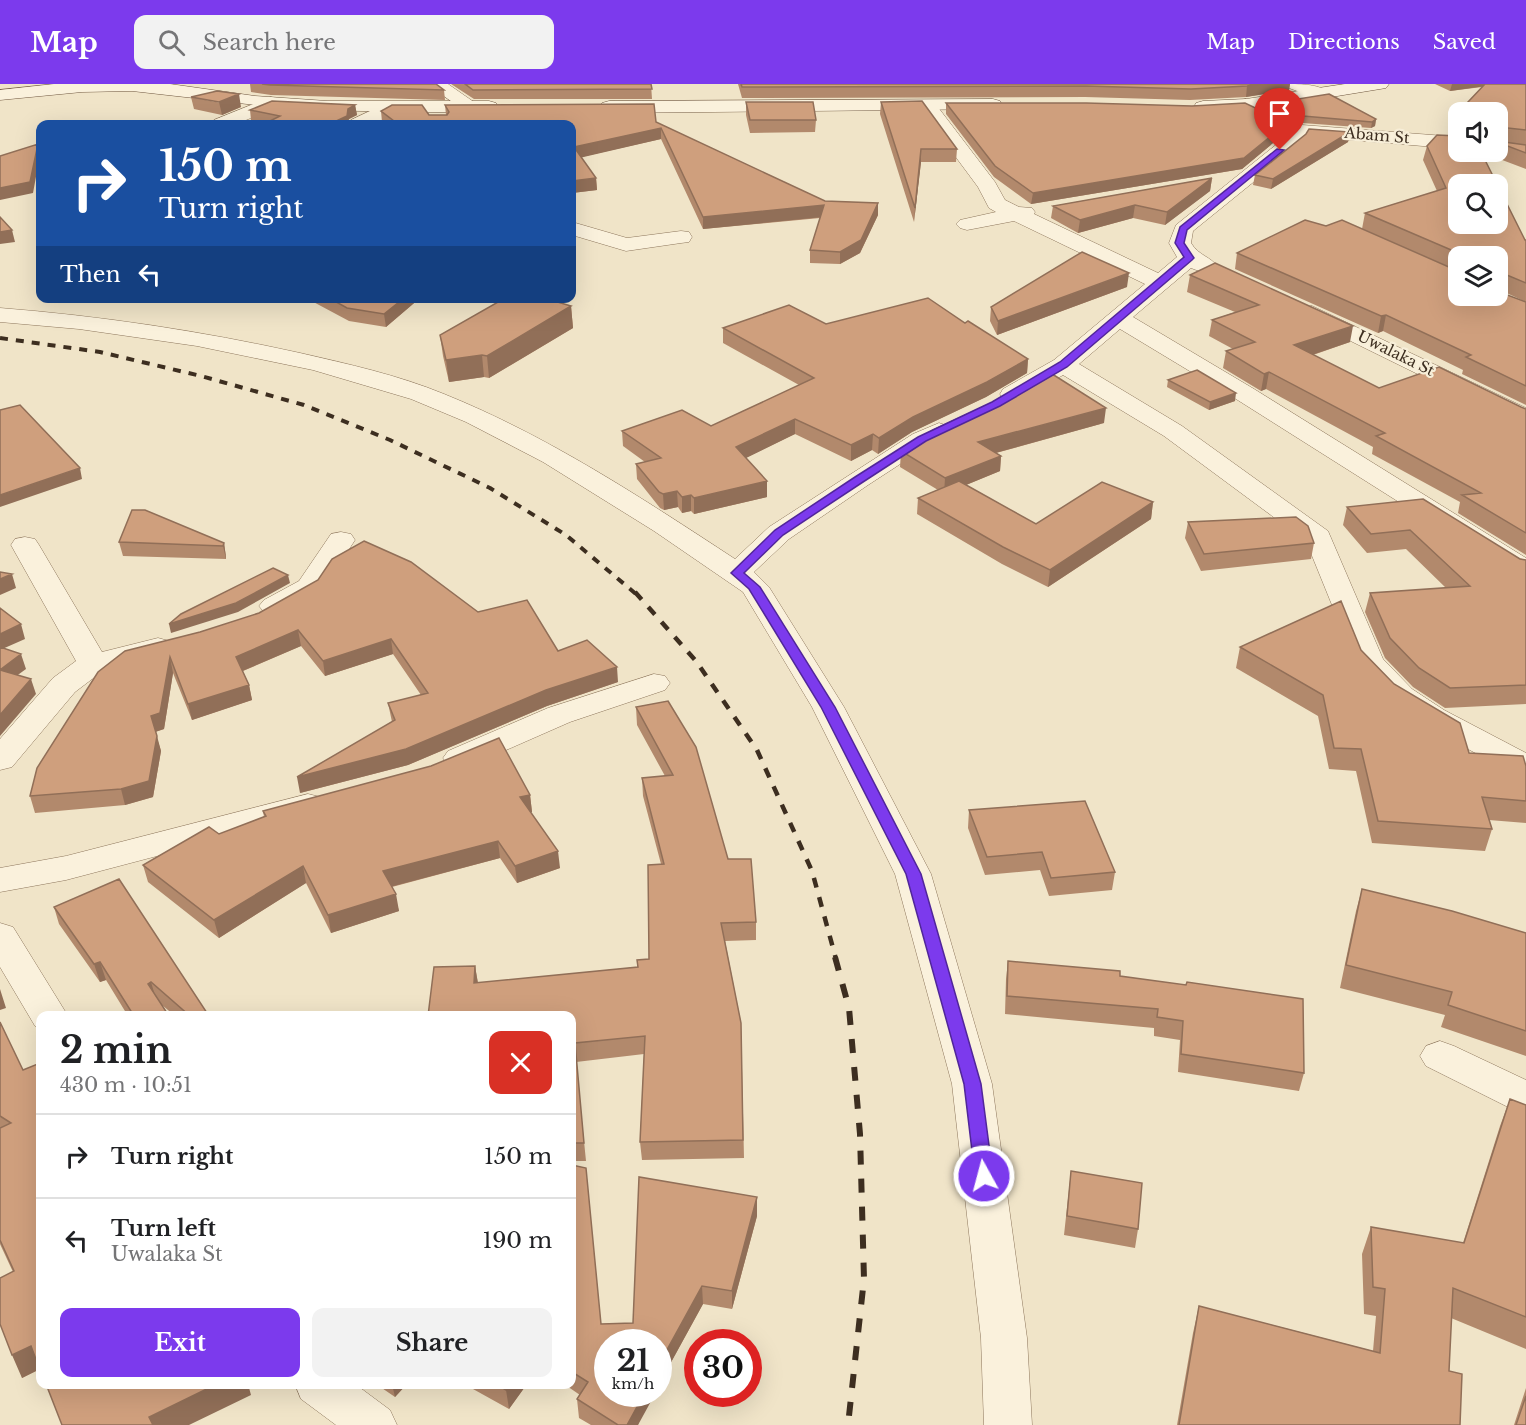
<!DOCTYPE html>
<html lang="en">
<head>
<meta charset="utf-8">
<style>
  body { margin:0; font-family:"Libre Baskerville",serif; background:#f2f2f2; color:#202124; height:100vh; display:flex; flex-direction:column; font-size:22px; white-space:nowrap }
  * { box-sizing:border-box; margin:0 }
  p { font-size:20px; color:#757577 }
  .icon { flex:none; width:33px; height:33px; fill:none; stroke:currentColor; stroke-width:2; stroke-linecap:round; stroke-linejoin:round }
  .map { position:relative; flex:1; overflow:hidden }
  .drawer { position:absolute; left:36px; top:927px; width:540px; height:378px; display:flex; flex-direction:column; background:#fff; border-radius:12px; box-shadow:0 6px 24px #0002 }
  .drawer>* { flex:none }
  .hud { position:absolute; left:36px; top:36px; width:540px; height:183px; border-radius:12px; box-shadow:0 6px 24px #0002; background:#1a4fa0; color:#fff; overflow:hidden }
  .controls { position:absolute; left:1448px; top:18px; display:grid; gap:12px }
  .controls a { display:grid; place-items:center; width:60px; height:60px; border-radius:12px; background:#fff; box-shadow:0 6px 24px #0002; font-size:30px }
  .speed { position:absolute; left:594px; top:1245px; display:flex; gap:12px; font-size:30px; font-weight:700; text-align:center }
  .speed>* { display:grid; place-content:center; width:78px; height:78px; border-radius:50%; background:#fff; box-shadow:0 6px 24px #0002; line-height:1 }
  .speed small { font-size:15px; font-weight:400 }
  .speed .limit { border:9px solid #d22; background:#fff; color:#111 }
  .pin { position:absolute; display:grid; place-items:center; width:51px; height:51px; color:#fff; margin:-62px -26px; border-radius:50% 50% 50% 0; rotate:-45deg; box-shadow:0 0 6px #0007 }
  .pin .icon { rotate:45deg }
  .me { position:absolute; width:66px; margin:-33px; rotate:353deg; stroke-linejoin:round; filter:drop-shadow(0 0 4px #0008) }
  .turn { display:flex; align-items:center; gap:21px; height:126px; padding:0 24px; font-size:27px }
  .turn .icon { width:78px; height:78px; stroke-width:2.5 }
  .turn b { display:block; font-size:42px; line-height:51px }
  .then { display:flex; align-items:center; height:57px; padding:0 24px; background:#0003; gap:12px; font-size:22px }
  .round { display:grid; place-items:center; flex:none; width:63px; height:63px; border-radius:12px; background:#f2f2f2 }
  .summary { display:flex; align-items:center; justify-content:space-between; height:102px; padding:0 24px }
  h1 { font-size:36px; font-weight:700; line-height:45px }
  .action { display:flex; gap:12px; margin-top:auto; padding:12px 24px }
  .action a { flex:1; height:69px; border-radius:12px; background:#7c3aed; color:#fff; font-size:24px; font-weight:700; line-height:69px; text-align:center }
  .action a+a { background:#f2f2f2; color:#202124 }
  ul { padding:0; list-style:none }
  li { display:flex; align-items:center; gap:18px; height:84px; padding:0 24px; border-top:2px solid #e0e0e0 }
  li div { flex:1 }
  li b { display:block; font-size:22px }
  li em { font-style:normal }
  header { display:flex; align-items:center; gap:36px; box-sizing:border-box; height:84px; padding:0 30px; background:#7c3aed; color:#fff }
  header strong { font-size:28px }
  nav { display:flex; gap:33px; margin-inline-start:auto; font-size:21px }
  .search { width:420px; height:54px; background:#f2f2f2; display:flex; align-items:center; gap:15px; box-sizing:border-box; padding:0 21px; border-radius:12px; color:#757577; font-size:22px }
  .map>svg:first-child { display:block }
</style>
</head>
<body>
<header>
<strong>Map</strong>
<div class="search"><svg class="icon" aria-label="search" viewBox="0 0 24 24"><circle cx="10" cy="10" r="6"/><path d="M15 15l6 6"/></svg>Search here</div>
<nav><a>Map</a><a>Directions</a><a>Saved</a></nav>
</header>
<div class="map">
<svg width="1526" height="1341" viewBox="0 0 1526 1341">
  <rect width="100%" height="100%" fill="#f0e4c8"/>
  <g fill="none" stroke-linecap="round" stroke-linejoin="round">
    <defs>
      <path id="street" d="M427,0H448L481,23L479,27H465Z
        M1286,0C1301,0 1321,0 1331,10L1328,14H1316L1289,4Z
        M271,13L278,15L280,19L278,23L236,40H212L214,36Z
        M1246,15L1302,41L1458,53V65L1306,52L1303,58L1193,147L1191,159C1199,172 1210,172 1218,183L1215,188L1207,190L1191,184L1133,233L1254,305L1526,474V495L1516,492L1236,315L1120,245L1079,280L1182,342L1328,447L1383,575L1412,605L1444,626L1526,669V693L1514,690L1422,640L1390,619L1358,585L1306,457L1164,352L1063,291C1045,301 1024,320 1003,315L1000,310L1003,305L1054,276L1145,200L1014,137L967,146L960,144L956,140L960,136L996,128L989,124L978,103L918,22L920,18H934L995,98L1005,116L1019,123L1032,124L1035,128L1034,130L1158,189L1177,173L1169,159L1176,141L1287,52V48L1239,25L1237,21L1239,17Z
        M389,18L396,20L398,24C387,39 365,42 349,40L351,36Z
        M572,138L627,154L681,147L689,148L692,153L689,158L681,159L626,167L572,151Z
        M1312,222L1526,324V342L1517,339L1304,234L1300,229L1304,224Z
        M0,224C101,232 201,247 300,269C348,280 398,291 444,310C548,352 642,414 735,475L769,443L913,350L939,339L948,342L952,347L948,352L931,360L868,401L789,455L754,488L769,503L844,623L931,790L992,1000L1027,1254L1032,1341H984L981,1254L952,1000L895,790L812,623L743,508L654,447L543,378L466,338L411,315L313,286L197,262L79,245L0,238Z
        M341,448L351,450L355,456C344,472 334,494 320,508C308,520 280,532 264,528L259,522L264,516L299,497L331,450Z
        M25,453L35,455L39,461L102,568L158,554L169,557L173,563L169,569L104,586L75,608L12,683L0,686V655L53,594L76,577L11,461L15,455Z
        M654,590L665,592L670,599L665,606L570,638L472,681L460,684L448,681L443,674L448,667L548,624Z
        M308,710L320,713L325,721L320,729L66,796L0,808V784L66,772Z
        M0,839L13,843L68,932H40V944L35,942L0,883Z
        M1440,957L1454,962L1526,996V1029L1512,1025L1426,982L1420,972L1426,962Z
        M295,1300H355L390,1326L397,1341H336L301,1315Z"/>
      <path id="secondary" d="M54,0H170L255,12L327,17H489L496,19L498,23L496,27L489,29L300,26L132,7L82,8L0,16V6Z
        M1345,0H1389L1386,4L1380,5L1246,27L1203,29L1196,27L1194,23L1196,19L1203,17L1246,15Z
        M993,15L1000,17L1002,21L1000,25L609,29L602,27L600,23L602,19L609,17Z"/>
    </defs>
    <use href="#street" stroke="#8d765c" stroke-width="1"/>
    <use href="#secondary" stroke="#6f573f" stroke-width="1"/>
    <use href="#street" fill="#faf1dc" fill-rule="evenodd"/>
    <use href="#secondary" fill="#faf1dc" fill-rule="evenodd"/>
    <path stroke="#3d2e20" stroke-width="4" stroke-dasharray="8 8" stroke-linecap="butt" d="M0,254L100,268L201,292L304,321L390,356L490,404L566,451L636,510"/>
    <path stroke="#3d2e20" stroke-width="4.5" stroke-dasharray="10 10" stroke-linecap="butt" d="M635,508L696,577L757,666L812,787L836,875"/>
    <path stroke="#3d2e20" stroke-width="6" stroke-dasharray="14 14" stroke-linecap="butt" d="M835,873L849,924L860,1050L864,1195L848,1341"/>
  </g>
  <path fill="#b2896c" d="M250,0H436L444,6L445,16L271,11L251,8Z
    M451,0H651L652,15H474Z
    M738,0H1290L1289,6L1246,13L1190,16L1085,13L742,14Z
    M1435,0H1526V85L1481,68L1525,156H1526V218L1498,205L1497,206V172H1458V187L1362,145L1365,129L1437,107L1423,76L1427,62L1458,68H1497V28H1458V51L1448,50L1451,36L1482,3L1450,7Z
    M191,13L241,23L222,31L194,25Z
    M746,18L816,36L815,48L750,49L746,31Z
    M881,18L957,65L956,78H921L914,138L880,30Z
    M946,19L1287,39L1285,49L1242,85L1031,120L994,93L946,30Z
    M1273,19L1376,35L1375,42L1371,44L1302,39L1272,25Z
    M355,21L357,31L349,35L266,39L251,36L250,26Z
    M445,21L656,38L825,117L878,119V131L860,169L840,180L810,179V166L820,134L703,145L661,55L581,73L596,94L597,106L572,109V40H385L382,38L381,27L429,31H446Z
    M1350,48L1348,58L1271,105L1253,101L1255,91Z
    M1212,94L1210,107L1165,141L1133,134L1078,149L1051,134L1053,122Z
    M1237,169L1458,212L1526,218V321L1462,290L1463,286L1383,247L1378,249L1235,185Z
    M1190,191L1350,258L1313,271L1379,304L1526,325V471L1458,429L1460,418L1372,370L1373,363L1266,305L1261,307L1223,284L1226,267L1233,265L1209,252L1212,236L1235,228L1187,208Z
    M1127,203L997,251L990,237L991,223Z
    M306,214H420L386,243L349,237Z
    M571,222L573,244L489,294L484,293L449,298L443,272L440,251Z
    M965,239L1028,275L1027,289L986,313L912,348L878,370L872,366L851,377L795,350L745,374L767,413L694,430L691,427L682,429L678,423L664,426L660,424L637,395L636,380L645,378L623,362L622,347L711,342L799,301L723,259V244L826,240Z
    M1168,296L1235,317L1209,326L1167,303Z
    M1104,339L996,369L1001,372L1000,387L966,401L1036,440L1153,418L1151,435L1048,503L1002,480L917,430L918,414L938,406L900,383L901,367Z
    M1347,423L1526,476V620L1445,624L1413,603L1385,574L1365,528L1370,509L1446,504L1406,465L1367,469L1343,441Z
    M1188,438L1314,459L1311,475L1201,487L1185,454Z
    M119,458L224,459L226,473V475L123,472Z
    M478,528L558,567L618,598L547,622L408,681L300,709L392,638L388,619L421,611L393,570L325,592L301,562L243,587L249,601L252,616L192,636L173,589L164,645L155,648L161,667L153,713L125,721L35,729L30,712L37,684L200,548Z
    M1240,563L1361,566L1394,600L1469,669L1526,682V739L1489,736L1492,745L1485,767L1372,759L1356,687L1329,685L1318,632L1236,584Z
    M636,623L728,775L756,838V856L725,857L741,939L744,1074L642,1076L640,1058L644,970L576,978L586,1077H572V932H428L475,882L478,899L637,883V876L649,875L661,780L643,712L642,694L665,692L637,641Z
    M530,711L532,728H530L560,784L517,799L500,774L392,803L399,827L331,849L306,799L219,854L148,798L143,781L264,733L263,727Z
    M969,726L1115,788L1112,806L1049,812L1040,786L985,791L968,744Z
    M1362,805L1526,849V972L1441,943L1445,931L1340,904L1356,827Z
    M54,823L209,932H175L162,921L169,932H128L106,896L100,898L59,840Z
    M1008,877L1120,892L1304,989L1299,1007L1178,988L1180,956L1154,952V944L1005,930L1006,895Z
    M0,938L40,1285L22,1294L13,1188L0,1160Z
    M1510,1015L1526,1021V1265L1451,1234L1449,1287L1460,1341H1177L1193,1249L1199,1222L1373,1267L1376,1232L1364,1230L1362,1170L1371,1143L1463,1159L1500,1042Z
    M572,1081L601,1240L633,1239L757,1113V1132L732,1225L703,1220L658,1302V1258L638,1341H591L579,1334L577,1315L580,1311L564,1300H572Z
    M1071,1087L1138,1145L1135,1164L1064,1151Z
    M376,1300H407L395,1313Z
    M464,1300H527L509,1325Z
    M1526,1304V1341H1514Z"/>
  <path fill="#916f58" d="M1260,0H1290L1289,6L1246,13L1247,2Z
    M1452,0H1494L1493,1L1450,7Z
    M239,10L241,23L222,31L219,18Z
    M355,21L357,31L349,35L348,40H330L348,25Z
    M1376,35L1375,42L1371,44L1372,38Z
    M1287,39L1285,49L1242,85L1031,120L1033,109Z
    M661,44V55L575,75L574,63Z
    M1350,48L1348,58L1271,105L1273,95Z
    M38,60L40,71L33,109L0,116V104Z
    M921,65V78L914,138L915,124Z
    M596,94L597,106L572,109V97Z
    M1212,94L1210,107L1165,141L1167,128Z
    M878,119V131L860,169L840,180V168Z
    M824,121L823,133L703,145V133Z
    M1135,121L1133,134L1078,149L1080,136Z
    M12,146L15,158L0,160V148Z
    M1129,189L1127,203L997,251L998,237Z
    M1502,189L1498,205L1497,206V201L1499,193Z
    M404,214H420L386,243L384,230Z
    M571,222L573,244L489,294L487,272Z
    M1386,231L1383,247L1378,249L1381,232Z
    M1353,242L1350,258L1291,278L1294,261Z
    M482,271L484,293L449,298L446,276Z
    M1028,275L1027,289L986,313L912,348L878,370L879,354L913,333Z
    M1269,288L1266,305L1261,307L1264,290Z
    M1236,309L1235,317L1209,326L1210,318Z
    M1106,324L1104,339L977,374L978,358Z
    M795,335V350L736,379V363Z
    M873,350L872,366L851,377V361Z
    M1001,372L1000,387L944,410L945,394Z
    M80,384L82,395L0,423V411Z
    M767,397V413L694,430V414Z
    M677,407L678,423L664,426L663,410Z
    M691,411V427L682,429V413Z
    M1153,418L1151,435L1048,503L1050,486Z
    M224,459L226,473V475L223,462Z
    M12,490L16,504L0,511V495Z
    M288,491L290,499L238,528L171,549L169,540Z
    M21,540L25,555L0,566V550Z
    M298,546L301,562L240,588L236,573Z
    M391,555L393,570L325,592L323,577Z
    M21,570L26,585L4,601L0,586Z
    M170,573L173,589L164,645L155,648L151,632Z
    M617,583L618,598L547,622L408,681L300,709L297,693L546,606Z
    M31,595L36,610L0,652V631Z
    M249,601L252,616L192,636L188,620Z
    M157,652L161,667L153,713L125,721L121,705Z
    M530,711L532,728L522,730L520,713Z
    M498,757L500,774L386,804L383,787Z
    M558,767L560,784L517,799L515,782Z
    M303,782L306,799L219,854L214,836Z
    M396,810L399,827L331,849L328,831Z
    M100,878L106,896L100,898L94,880Z
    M475,882L478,900L474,899Z
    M151,898L156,915L148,900Z
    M0,905L6,924L0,926Z
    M757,1113V1132L732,1225V1207Z
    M702,1202L703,1220L658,1302V1282Z
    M31,1262L40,1285L22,1294L12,1271Z
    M217,1300H248L251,1311L189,1341H152L149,1333Z
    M392,1300H407L395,1313Z
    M511,1300H527L509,1325L506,1306Z
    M644,1310H655L638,1341H627Z"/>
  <path fill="#cf9f7d" stroke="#916f58" stroke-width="1.5" fill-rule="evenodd" d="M262,0H436L444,6L270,1Z
    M465,0H651L652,5L473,6Z
    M741,0H1260L1247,2L1191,5L1086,2L742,3Z
    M1485,0H1526V46L1499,43L1498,51H1497V28H1458V36H1451Z
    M217,7L239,10L219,18L191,13Z
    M1329,10L1376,35L1372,38L1303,32L1273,19Z
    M272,17L355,21L348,25L347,32L330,40H264L280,32L250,26Z
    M922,17L957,65H921L915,124L881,18Z
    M746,18H813L816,36H750Z
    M946,19H1086L1192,22L1245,19L1287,39L1244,74L1033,109L995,82Z
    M654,20L656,38L825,117L878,119L861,156L840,168L810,166L824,121L703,133L661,44L574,63L596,94L572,97V40H398L381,27L392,21H422L429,31H447L449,28L445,21Z
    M1309,45L1350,48L1273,95L1255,91L1306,50Z
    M1437,51L1458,52V68H1481L1525,156H1526V199L1502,189L1499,193H1497V172H1463V171L1365,129L1446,104L1427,62ZM1458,100H1497V140H1458Z
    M1497,57L1526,61V69L1497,58Z
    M38,60L30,98L0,104V72Z
    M1212,94L1167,128L1135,121L1080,136L1053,122Z
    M0,133L12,146L0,148Z
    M1305,136L1326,142L1342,136L1458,187V212H1497V207L1526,218V302L1466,273L1471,271L1386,231L1381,232L1237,169Z
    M1082,168L1129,189L998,237L991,223Z
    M1215,179L1353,242L1294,261L1379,304L1439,283L1521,323L1526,325V449L1462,411L1481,409L1376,352L1385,349L1269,288L1264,290L1226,267L1255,258L1212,236L1259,221L1190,191Z
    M329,214H404L384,230L347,224Z
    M505,214H544L571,222L487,272L482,271L446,276L440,251Z
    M928,214L965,239L968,237L1028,275L987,298L913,333L879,354L873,350L851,361L795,335L736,363L767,397L694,414L691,411L682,413L677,407L663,410L659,408L636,380L661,374L622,347L682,326L711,342L814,294L723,244L789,221L826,240Z
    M1197,286L1236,309L1210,318L1168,296Z
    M1049,288L1106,324L978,358L1001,372L945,394L901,367L933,346L1007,312Z
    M20,321L80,384L0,411V326Z
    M959,397L1036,440L1102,398L1153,418L1050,486L1003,463L918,414Z
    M1423,415L1520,475L1526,476V601L1450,604L1419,584L1390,554L1370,509L1470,502L1410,446L1371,450L1347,423Z
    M132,426H145L224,459L223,462L119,458Z
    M1296,433L1308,442L1314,459L1204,470L1188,438Z
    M364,457L411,478L478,528L527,516L558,567L587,556L617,583L546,606L406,665L297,693L395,636L388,619L428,609L391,555L323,577L298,546L236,573L249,601L188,620L170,573L160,629L151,632L157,652L149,697L121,705L30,712L37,684L98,588L125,567L200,548L259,529L318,496L332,475Z
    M273,484L288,491L236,519L169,540L181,530Z
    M0,488L12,490L0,495Z
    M1341,517L1361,566L1394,600L1460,639L1469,669L1523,672L1526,682V717L1482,713L1492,745L1378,737L1361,665L1334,664L1323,611L1240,563Z
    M0,524L21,540L0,550Z
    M0,563L21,570L0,586Z
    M0,586L31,595L0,631Z
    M668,617L696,663L728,775H751L756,838L721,839L741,939L743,1056L640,1058L645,952L575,959L584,1059H572V932H428L434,883L475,882L474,899L638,883L637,876L649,875L648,781L664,780L642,694L673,691L636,623Z
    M499,654L530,711L520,713L558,767L515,782L498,757L383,787L396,810L328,831L303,782L214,836L143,781L209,743L219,750L266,732L263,727L431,682Z
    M1085,717L1115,788L1051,794L1042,768L987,773L969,726Z
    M119,795L209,932H190L151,898L148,900L169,932H134L100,878L94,880L54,823Z
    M1362,805L1452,827L1526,849V947L1448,921L1452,908L1346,881Z
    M1008,877L1120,887V892L1186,901L1187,898L1303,915L1304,989L1181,970L1183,937L1157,933L1158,925L1007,912Z
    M0,938L23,986L40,979V1286L31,1262L12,1271L0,1240V1194L14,1187L0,1156V1044L11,1039L0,1032Z
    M1510,1015L1526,1021V1233L1453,1204L1449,1287L1462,1290L1460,1341H1179L1199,1222L1380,1269L1385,1205L1373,1203L1371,1143L1464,1159Z
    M572,1081L586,1084L601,1240L633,1239L639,1093L757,1113L732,1207L702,1202L658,1282V1258H608V1310H644L627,1341H618L577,1315L588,1298L572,1288Z
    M1071,1087L1142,1099L1138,1145L1067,1132Z
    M46,1300H217L149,1333L153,1341H62Z
    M496,1300H511L506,1306Z
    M1526,1312V1341H1516Z"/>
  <path fill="#7c3aed" stroke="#51269a" stroke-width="1.5" d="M1277,65L1284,66L1187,146L1184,159L1194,174L1192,176L1067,283L1000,322L926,357L863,398L783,451L744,489L760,503L835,623L921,790L981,1000L993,1092L990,1097L984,1099L978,1097L975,1092L964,1000L906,790L821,623L749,505L731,489L775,446L855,393L918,353L992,318L1060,278L1184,173L1175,159L1180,143Z"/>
  <g text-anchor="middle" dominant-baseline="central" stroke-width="4.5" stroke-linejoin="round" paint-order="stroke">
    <g font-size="15" fill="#3d2e20" stroke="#f7eed8">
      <text transform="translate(1377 51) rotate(5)">Abam St</text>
      <text transform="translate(1396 269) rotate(26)">Uwalaka St</text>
    </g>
  </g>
</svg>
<div class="controls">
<a><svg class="icon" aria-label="sound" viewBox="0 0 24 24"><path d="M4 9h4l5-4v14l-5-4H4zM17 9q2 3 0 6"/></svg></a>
<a><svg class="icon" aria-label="search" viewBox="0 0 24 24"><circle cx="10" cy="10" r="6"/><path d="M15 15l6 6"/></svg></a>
<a><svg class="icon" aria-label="layers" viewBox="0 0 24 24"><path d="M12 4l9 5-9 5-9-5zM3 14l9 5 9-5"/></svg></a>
</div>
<div class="speed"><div>21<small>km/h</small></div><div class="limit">30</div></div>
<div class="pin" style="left:1280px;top:66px;background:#d93025"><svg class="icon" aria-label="arrive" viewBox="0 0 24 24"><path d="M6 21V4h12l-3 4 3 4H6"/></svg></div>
<svg class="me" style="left:984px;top:1092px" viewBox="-20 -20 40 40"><circle r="17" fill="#7c3aed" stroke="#fff" stroke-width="3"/><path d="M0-11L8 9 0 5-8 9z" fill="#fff"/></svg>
<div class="hud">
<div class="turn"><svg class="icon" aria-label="right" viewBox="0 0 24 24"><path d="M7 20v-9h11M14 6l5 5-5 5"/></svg><div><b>150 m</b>Turn right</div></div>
<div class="then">Then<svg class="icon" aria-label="left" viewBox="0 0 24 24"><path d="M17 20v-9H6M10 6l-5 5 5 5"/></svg></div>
</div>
<section class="drawer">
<div class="summary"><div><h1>2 min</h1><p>430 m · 10:51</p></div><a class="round" style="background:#d93025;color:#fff"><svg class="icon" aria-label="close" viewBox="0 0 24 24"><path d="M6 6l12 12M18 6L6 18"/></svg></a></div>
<ul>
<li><svg class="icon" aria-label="right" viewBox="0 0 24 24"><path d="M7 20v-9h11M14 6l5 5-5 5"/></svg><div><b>Turn right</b></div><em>150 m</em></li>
<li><svg class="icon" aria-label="left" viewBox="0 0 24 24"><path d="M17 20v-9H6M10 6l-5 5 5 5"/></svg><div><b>Turn left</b><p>Uwalaka St</p></div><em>190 m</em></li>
</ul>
<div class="action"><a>Exit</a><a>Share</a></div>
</section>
</div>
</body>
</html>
